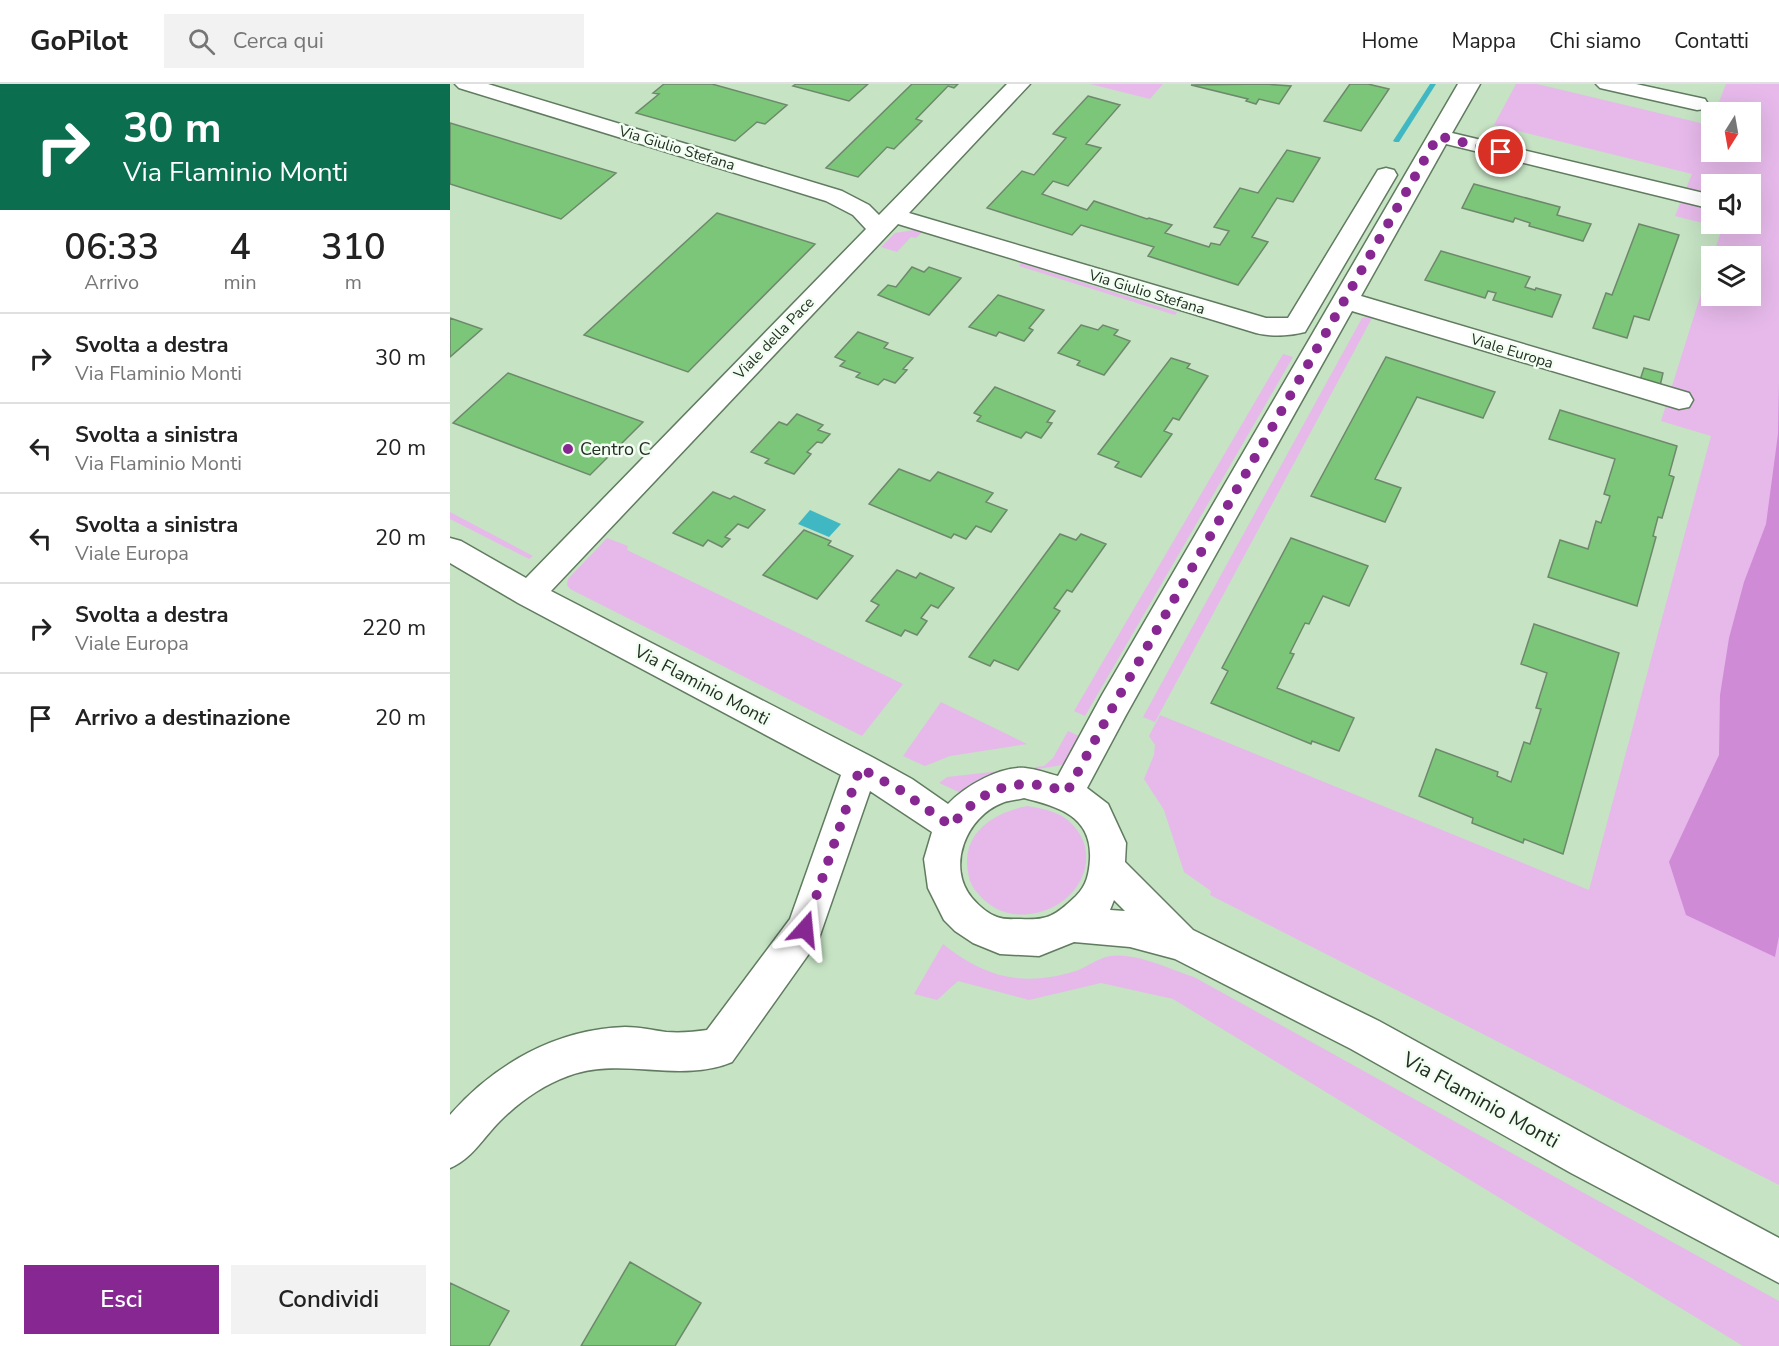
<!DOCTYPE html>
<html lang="it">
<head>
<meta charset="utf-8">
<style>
  body { margin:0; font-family:"Nunito Sans",sans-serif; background:#f2f2f2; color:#222; height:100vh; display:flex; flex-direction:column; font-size:22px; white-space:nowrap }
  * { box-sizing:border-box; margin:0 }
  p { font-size:20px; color:#767676 }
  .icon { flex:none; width:33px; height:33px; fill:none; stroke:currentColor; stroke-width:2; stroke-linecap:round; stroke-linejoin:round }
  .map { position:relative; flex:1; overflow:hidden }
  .side { display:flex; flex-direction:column; background:#fff; width:450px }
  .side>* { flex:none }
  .banner { background:#0b6e4f; color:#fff; overflow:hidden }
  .needle { width:39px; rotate:191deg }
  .fabs { position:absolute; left:1251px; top:18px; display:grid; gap:12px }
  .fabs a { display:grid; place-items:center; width:60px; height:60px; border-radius:0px; background:#fff; box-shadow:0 6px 24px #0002; font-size:30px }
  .pin { position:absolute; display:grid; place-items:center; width:51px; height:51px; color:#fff; margin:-26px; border:3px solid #fff; border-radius:50%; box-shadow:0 2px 6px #0007 }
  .me { position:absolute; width:66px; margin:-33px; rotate:18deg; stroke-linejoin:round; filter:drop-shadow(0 0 4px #0008) }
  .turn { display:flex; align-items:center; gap:21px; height:126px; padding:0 24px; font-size:27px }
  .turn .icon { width:78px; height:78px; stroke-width:2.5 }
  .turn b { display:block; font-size:42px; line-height:51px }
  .eta { display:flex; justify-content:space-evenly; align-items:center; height:102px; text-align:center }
  .eta b { font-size:36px; font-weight:600; line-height:42px }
  .action { display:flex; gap:12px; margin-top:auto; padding:12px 24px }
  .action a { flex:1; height:69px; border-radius:0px; background:#872791; color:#fff; font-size:24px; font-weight:600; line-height:69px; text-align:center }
  .action a+a { background:#f2f2f2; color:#222 }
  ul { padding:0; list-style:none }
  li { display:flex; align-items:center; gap:18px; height:90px; padding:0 24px; border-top:2px solid #e0e0e0 }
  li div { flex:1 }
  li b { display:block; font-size:22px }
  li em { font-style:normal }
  header { display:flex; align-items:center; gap:36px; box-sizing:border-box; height:84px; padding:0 30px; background:#fff; border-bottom:2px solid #e0e0e0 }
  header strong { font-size:28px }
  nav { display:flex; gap:33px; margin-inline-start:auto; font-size:21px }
  .search { width:420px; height:54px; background:#f2f2f2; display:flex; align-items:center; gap:15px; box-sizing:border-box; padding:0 21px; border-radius:0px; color:#767676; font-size:22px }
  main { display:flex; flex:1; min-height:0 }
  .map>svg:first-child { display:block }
</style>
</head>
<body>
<header>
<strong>GoPilot</strong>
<div class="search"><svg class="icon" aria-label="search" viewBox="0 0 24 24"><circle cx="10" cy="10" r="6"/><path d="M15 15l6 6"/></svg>Cerca qui</div>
<nav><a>Home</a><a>Mappa</a><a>Chi siamo</a><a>Contatti</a></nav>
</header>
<main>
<section class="side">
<div class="banner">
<div class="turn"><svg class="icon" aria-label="right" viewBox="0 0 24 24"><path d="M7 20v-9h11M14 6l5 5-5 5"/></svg><div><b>30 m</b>Via Flaminio Monti</div></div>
</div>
<div class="eta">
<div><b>06:33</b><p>Arrivo</p></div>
<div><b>4</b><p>min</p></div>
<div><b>310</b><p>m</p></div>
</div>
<ul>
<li><svg class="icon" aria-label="right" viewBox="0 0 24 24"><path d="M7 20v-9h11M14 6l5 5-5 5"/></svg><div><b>Svolta a destra</b><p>Via Flaminio Monti</p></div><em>30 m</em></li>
<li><svg class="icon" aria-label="left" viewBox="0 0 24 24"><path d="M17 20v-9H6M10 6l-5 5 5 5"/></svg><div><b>Svolta a sinistra</b><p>Via Flaminio Monti</p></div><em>20 m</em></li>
<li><svg class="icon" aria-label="left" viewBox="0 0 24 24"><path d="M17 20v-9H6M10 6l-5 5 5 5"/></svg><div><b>Svolta a sinistra</b><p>Viale Europa</p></div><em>20 m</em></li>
<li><svg class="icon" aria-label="right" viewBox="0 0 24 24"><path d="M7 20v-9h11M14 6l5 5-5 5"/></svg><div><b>Svolta a destra</b><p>Viale Europa</p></div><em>220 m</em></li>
<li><svg class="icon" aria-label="arrive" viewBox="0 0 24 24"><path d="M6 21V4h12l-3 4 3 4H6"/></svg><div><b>Arrivo a destinazione</b></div><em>20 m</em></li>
</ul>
<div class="action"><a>Esci</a><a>Condividi</a></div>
</section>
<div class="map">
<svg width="1329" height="1262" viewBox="0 0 1329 1262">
  <rect width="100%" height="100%" fill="#c6e3c4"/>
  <path fill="#e6b9ea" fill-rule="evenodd" d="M640,0H713L700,15Z
    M1066,0H1087L1259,41L1261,36L1262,68H1300V28H1265L1276,0H1329V1101L760,811L761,807L734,788L714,726L694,695L704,671L705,661L699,652L710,631L1139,806L1261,352L1211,337L1261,178L1262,212H1300V172H1263L1272,144L1225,132L1242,90L1044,41ZM1262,100H1300V140H1262Z
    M464,146L472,148L466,154L461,153L447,168L431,163L445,149Z
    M571,179L727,228L725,231L569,182Z
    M916,233L922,234L705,638L693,633L912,234Z
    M833,270L843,273L635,632L624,627Z
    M0,428L83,472L79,475L0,435Z
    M157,454L178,462L177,466L453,600L412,652L120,505L117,501L118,495Z
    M491,618L577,660L500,672L475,682L453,672Z
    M618,647L638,656L618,680L582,686L509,708L489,699L497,693L594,682L603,674Z
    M577,722C589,724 601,726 612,732C659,763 632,824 580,830C557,833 539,824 525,806C519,798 518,789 517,780C516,745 547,728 577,722Z
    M493,860C535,894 573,903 626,887C637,883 648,874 660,872C686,868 719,885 744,893L1329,1217V1262H1293L723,915L651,899L579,916L508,897L487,916L464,910Z"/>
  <path fill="#d08bd7" d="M1329,299V852L1325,873L1236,831L1219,778L1269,671L1270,611L1279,554L1294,498L1316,440L1328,350Z"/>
  <path fill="#3fb8c3" d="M360,426L391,440L379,453L348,440Z"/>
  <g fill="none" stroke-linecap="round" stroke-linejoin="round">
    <path fill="#3fb8c3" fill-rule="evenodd" d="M980,0H986L949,58H945L943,57Z"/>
  </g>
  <path fill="#7bc679" stroke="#6e886c" stroke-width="1.5" d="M214,0H262L337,21L315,40L307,38L285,57L186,29L209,10L203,9Z
    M346,0H418L399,17L343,2Z
    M462,0H508L504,4L498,2L466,35L472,37L444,65L437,63L408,93L376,84Z
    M814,0L841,2L829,20L809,15L806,20L796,17L798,15L741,1Z
    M900,0H918L939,5L911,47L874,37Z
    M638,12L670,21L636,60L651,64L618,102L603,97L592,110L637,126L644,117L697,135L699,134L722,141L715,149L759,163L761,159L770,161L779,147L764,143L790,104L808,109L837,66L870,74L843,118L827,114L802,153L818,158L788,201L698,172L704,163L631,141L622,151L537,124L572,87L584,91L616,54L603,50Z
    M0,39L166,89L111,135L0,100Z
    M1024,100L1110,123L1107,131L1141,140L1133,157L1079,142L1080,139L1065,134L1063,138L1012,124Z
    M267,129L365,160L238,288L134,251Z
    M1189,140L1229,151L1199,236L1184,232L1177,254L1143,244L1156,209L1162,211Z
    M991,167L1080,193L1075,203L1085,206L1086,204L1111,211L1102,233L1043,216L1046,209L1038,207L1035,214L975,196Z
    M462,183L474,188L479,183L511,194L479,231L428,211L438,201L446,203Z
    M548,211L594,226L579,244L583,246L574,257L549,248L546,252L519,243Z
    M0,234L32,245L0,273Z
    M631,241L648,246L653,241L668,246L664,251L680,257L654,291L627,281L630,277L608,269Z
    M408,248L438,259L434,264L463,274L453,285L457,286L445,299L434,295L428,301L406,293L410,289L390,282L395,277L385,273Z
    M936,273L1045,308L1033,334L967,313L925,395L951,404L935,438L861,412Z
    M721,274L740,280L737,284L758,292L729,336L723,334L714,347L722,350L691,393L665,383L669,378L648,370Z
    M1194,284L1213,289L1210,302L1190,296Z
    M58,289L193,338L140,391L3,339Z
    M545,303L605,327L597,338L602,339L591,354L576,348L571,354L527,337L531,332L524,329Z
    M1110,326L1227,362L1219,391L1224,393L1212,434L1208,433L1203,452L1206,453L1187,522L1098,493L1110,456L1138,465L1146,437L1151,439L1160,412L1154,410L1165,375L1099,355Z
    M347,330L373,341L368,346L380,350L372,359L367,358L357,368L361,370L344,390L315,379L319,375L301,368L329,338L337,341Z
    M449,385L480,397L488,388L543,409L536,418L557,426L541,448L526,442L516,455L504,450L501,454L419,420Z
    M263,408L280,415L284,412L315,426L298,444L288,440L275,453L280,455L272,463L258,456L253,462L223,449Z
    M354,446L381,457L378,461L403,472L367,515L313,491Z
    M610,450L626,456L631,450L656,460L622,508L617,506L604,524L610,527L568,586L544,576L540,582L519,573Z
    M841,454L918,482L899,522L873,512L859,540L855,539L840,569L844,570L827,604L904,634L889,667L862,657L861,660L761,619L778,587L772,584Z
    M447,486L466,494L470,489L504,504L488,524L481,521L471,534L477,537L467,551L455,546L451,552L416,537L429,521L421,517Z
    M1084,540L1169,569L1113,770L1074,755L1073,759L1022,739L1023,734L969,712L986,665L1048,688L1047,692L1061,698L1074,658L1080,660L1091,625L1086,624L1097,589L1071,580Z
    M180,1178L251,1219L225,1262H131Z
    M0,1199L59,1227L39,1262H0Z"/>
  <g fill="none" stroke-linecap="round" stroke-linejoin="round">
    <defs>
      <path id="minor" d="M5,0H38L392,107L419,121L429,131L557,0H580L459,129L816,234H838L928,86L936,84L944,86L947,91L855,248C840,252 821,253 806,249L448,140L101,507L422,673L462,695L498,720C515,702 550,682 575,684C586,685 597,689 608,692L652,611L1008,0H1030L1002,49L1262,111V121L1254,123L996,60L911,212L1239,309L1243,316L1239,323L1229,325L902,227L676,631L637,704L658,720L676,759L675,778L743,846L929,937L1151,1059L1329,1154V1199L1121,1089L901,965L725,875L680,863L624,858L589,872L550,870L523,859L505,847L494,836L478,804L474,775L482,748L420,707L368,857L282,978C229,1000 172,972 118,992C93,1001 69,1018 50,1037C33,1054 22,1075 0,1084V1031C44,980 107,945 175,943C189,943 202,946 216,948C230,949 244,948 257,946L340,835L391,691L68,519L0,479V454L11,457L76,494L416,145L403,131L376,117L9,4ZM574,714C609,723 642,732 640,775C639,789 637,801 626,812C606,831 598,837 570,835C563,835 554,836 547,833C538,830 528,821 522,814C496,783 516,733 552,719C559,716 567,716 574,714ZM664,816L675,827L660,826Z
        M1146,0H1186L1255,15L1258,20L1255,25L1247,26L1150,4Z"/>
    </defs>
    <use href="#minor" stroke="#607b5f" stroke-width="3"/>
    <use href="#minor" fill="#fff" fill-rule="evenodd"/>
  </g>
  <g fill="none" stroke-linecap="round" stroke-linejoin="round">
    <path stroke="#872791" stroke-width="10" stroke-dasharray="0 18" d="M355,845L410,684L450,706L501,742C534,702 568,691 617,708L664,621L988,52L1051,68"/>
  </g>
  <circle fill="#872791" stroke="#f2fef2" stroke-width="2" cx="118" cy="365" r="6"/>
  <g text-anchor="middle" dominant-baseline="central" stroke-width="5" stroke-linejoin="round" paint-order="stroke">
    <g font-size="15" fill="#242f23" stroke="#f2fef2">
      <text transform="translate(227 64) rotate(17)">Via Giulio Stefana</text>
      <text transform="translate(697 208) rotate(17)">Via Giulio Stefana</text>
      <text transform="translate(324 254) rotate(-46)">Viale della Pace</text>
      <text transform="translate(1062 267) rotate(17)">Viale Europa</text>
    </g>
    <g font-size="18" fill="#242f23" stroke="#f2fef2" text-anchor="start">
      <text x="130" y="365">Centro C</text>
    </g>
    <g font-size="18" fill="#242f23" stroke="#f2fef2">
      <text transform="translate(252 601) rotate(28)">Via Flaminio Monti</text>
    </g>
    <g font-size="21" fill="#242f23" stroke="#f2fef2">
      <text transform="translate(1031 1016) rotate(29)">Via Flaminio Monti</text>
    </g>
  </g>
</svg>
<div class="fabs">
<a><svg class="needle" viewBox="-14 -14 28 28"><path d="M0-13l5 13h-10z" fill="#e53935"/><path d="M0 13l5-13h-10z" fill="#767676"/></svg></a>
<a><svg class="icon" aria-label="sound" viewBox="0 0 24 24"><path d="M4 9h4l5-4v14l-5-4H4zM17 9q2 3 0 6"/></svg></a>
<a><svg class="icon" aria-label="layers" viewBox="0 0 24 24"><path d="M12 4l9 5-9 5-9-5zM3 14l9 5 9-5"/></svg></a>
</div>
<div class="pin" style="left:1051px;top:68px;background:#d93025"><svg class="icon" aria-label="arrive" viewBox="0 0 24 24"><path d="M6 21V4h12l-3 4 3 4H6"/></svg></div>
<svg class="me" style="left:355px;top:845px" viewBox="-20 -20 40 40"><path d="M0-17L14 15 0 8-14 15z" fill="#872791" stroke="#fff" stroke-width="4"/></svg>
</div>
</main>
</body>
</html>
